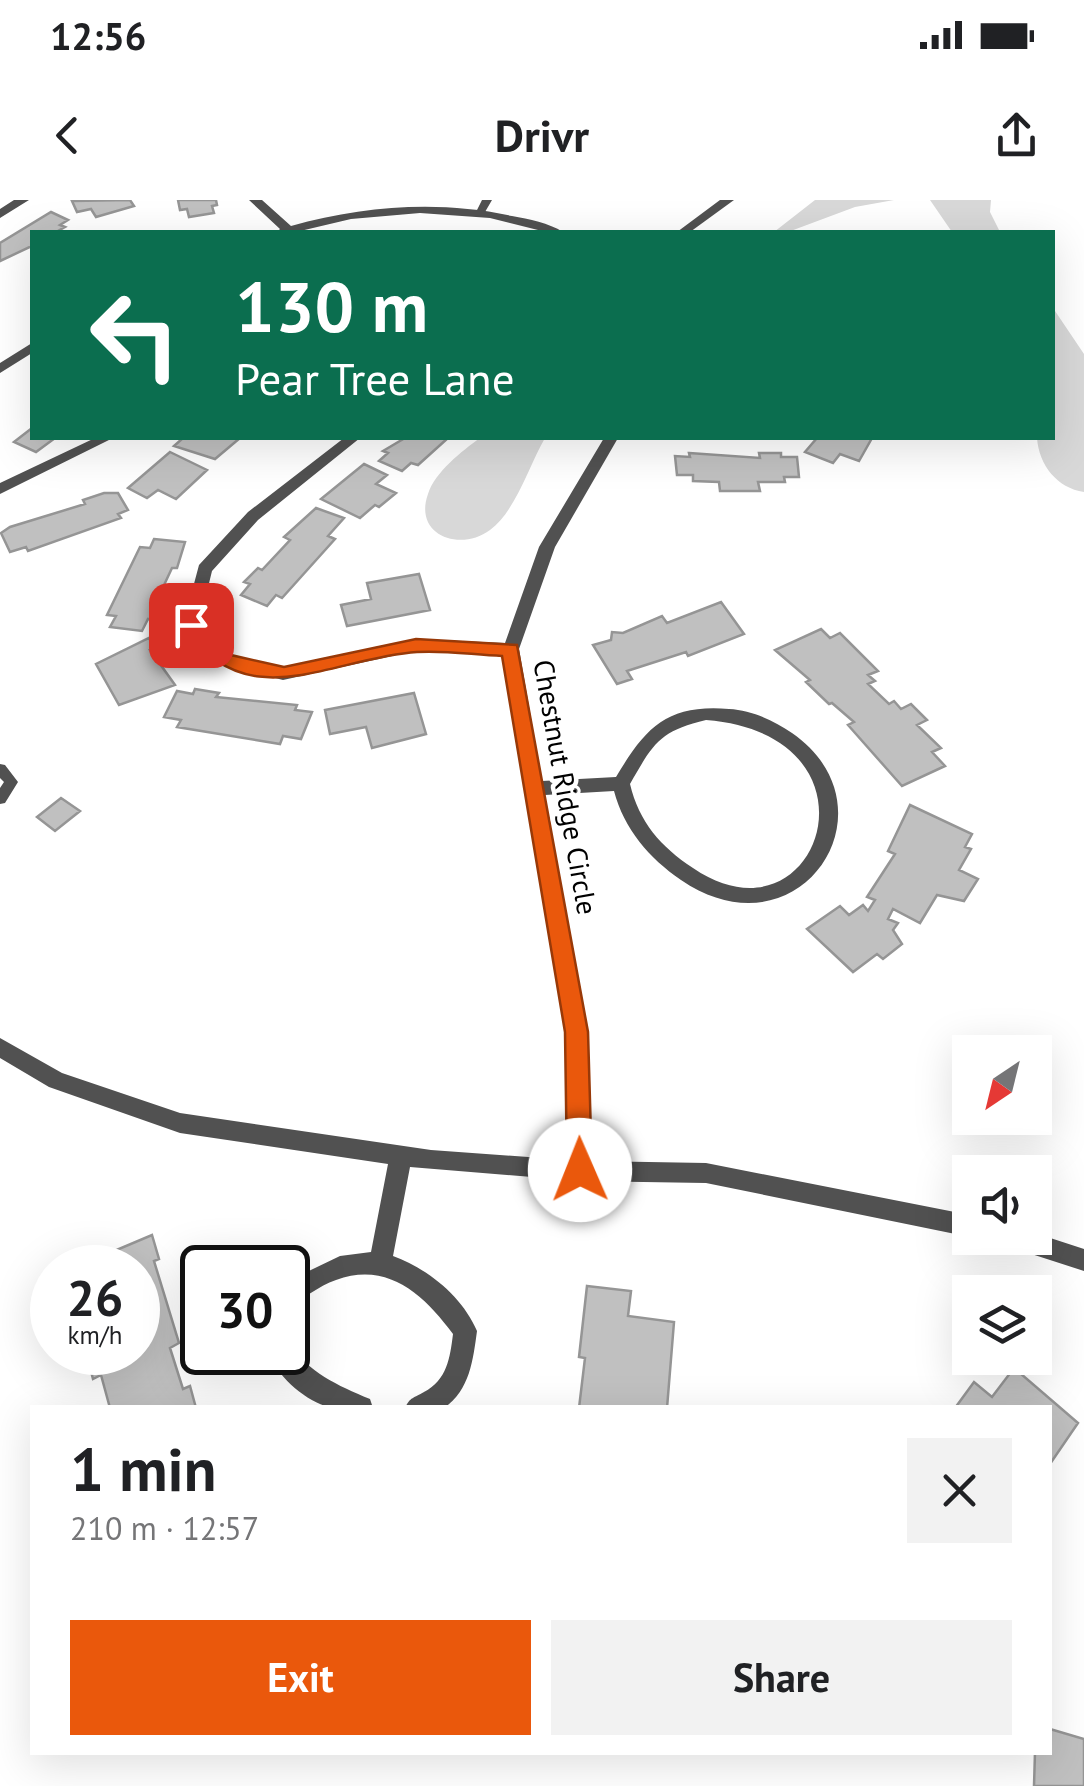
<!DOCTYPE html>
<html lang="en">
<head>
<meta charset="utf-8">
<style>
  body { margin:0; font-family:"PT Sans",sans-serif; background:#f2f2f2; color:#202124; height:100vh; display:flex; flex-direction:column; font-size:38px; white-space:nowrap }
  * { box-sizing:border-box; margin:0 }
  p { font-size:32px; color:#757577 }
  .icon { flex:none; width:55px; height:55px; fill:none; stroke:currentColor; stroke-width:2; stroke-linecap:round; stroke-linejoin:round }
  .map { position:relative; flex:1; overflow:hidden }
  .drawer { position:absolute; left:30px; top:1205px; width:1022px; height:350px; display:flex; flex-direction:column; background:#fff; border-radius:0px; box-shadow:0 10px 40px #0002 }
  .drawer>* { flex:none }
  .guide { position:absolute; left:30px; top:30px; width:1025px; height:210px; border-radius:0px; box-shadow:0 10px 40px #0002; background:#0b6e4f; color:#fff; overflow:hidden }
  .needle { width:65px; rotate:215deg }
  .tools { position:absolute; left:952px; top:835px; display:grid; gap:20px }
  .tools a { display:grid; place-items:center; width:100px; height:100px; border-radius:0px; background:#fff; box-shadow:0 10px 40px #0002; font-size:50px }
  .speed { position:absolute; left:30px; top:1045px; display:flex; gap:20px; font-size:50px; font-weight:700; text-align:center }
  .speed>* { display:grid; place-content:center; width:130px; height:130px; border-radius:50%; background:#fff; box-shadow:0 10px 40px #0002; line-height:1 }
  .speed small { font-size:25px; font-weight:400 }
  .speed .limit { border:5px solid #111; border-radius:15px; background:#fff; color:#111 }
  .pin { position:absolute; display:grid; place-items:center; width:85px; height:85px; color:#fff; margin:-42px; border-radius:20px; box-shadow:0 5px 15px #0006 }
  .me { position:absolute; width:110px; margin:-55px; rotate:359deg; stroke-linejoin:round; filter:drop-shadow(0 0 8px #0008) }
  .turn { display:flex; align-items:center; gap:35px; height:210px; padding:0 40px; font-size:45px }
  .turn .icon { width:130px; height:130px; stroke-width:2.5 }
  .turn b { display:block; font-size:70px; line-height:85px }
  .round { display:grid; place-items:center; flex:none; width:105px; height:105px; border-radius:0px; background:#f2f2f2 }
  .head { display:flex; align-items:center; justify-content:space-between; height:170px; padding:0 40px }
  h1 { font-size:60px; font-weight:600; line-height:75px }
  .primary-button { display:flex; gap:20px; margin-top:auto; padding:20px 40px }
  .primary-button a { flex:1; height:115px; border-radius:0px; background:#ea580c; color:#fff; font-size:40px; font-weight:600; line-height:115px; text-align:center }
  .primary-button a+a { background:#f2f2f2; color:#202124 }
  .status { display:flex; justify-content:space-between; align-items:center; height:70px; padding:0 50px; background:#fff; direction:ltr }
  .status svg { height:28px; fill:currentColor }
  header { display:flex; justify-content:space-between; align-items:center; height:130px; padding:0 40px; background:#fff; font-size:45px; font-weight:600 }
  .map>svg:first-child { display:block }
</style>
</head>
<body>
<div class="status"><b>12:56</b><svg viewBox="0 0 49 12"><path d="M0 12V9h3v3zM5 12V6h3v6zM10 12V3h3v9zM15 12V0h3v12zM26 1h20v11H26zM47 4h2v5h-2z"/></svg></div>
<header><svg class="icon" aria-label="back" viewBox="0 0 24 24"><path d="M15 5l-7 7 7 7"/></svg>Drivr<svg class="icon" aria-label="share" viewBox="0 0 24 24"><path d="M12 15V3M7 8l5-5 5 5M5 13v7h14v-7"/></svg></header>
<div class="map">
<svg width="1084" height="1586" viewBox="0 0 1084 1586">
  <rect width="100%" height="100%" fill="#fff"/>
  <path fill="#d8d8d8" d="M815,0H894L855,7L788,32H774Z
    M930,0H991L990,12L1000,32H952Z
    M1053,108L1084,154V292C1057,288 1039,265 1037,238H1052Z
    M480,238H545C529,265 516,311 490,330C461,352 413,336 428,294C435,272 462,251 480,238Z"/>
  <path fill="#c0c0c0" stroke="#959595" stroke-width="2.5" d="M130,0L134,6L96,17L91,9L77,12L72,1Z
    M178,0H216L217,5L212,6L214,13L189,17L187,9L180,10Z
    M51,12L68,20L60,25L65,27L56,32H32V46L0,61V43Z
    M32,228V238H55L36,252L14,242Z
    M183,238H240L215,259L174,246Z
    M405,238H448L418,265L411,263L402,271L379,261L388,253L383,251Z
    M817,238H872L859,261L840,254L833,263L805,252Z
    M170,252L207,270L176,299L158,290L147,298L128,288Z
    M689,253L760,258L759,253H781V257H797L799,277H784L785,282H758L760,291H720L719,282L693,281V275H677L675,256L690,257Z
    M364,264L387,275L376,284L396,293L379,307L375,305L360,318L321,299Z
    M104,293H118L128,310L118,314L121,318L28,351L26,347L10,352L1,333L10,327L85,304L83,300Z
    M316,308L344,318L328,336L335,339L282,398L276,395L267,406L241,395L250,384L244,382L258,368L262,370L290,340L284,337Z
    M154,339L185,342L177,368H172L157,400L163,401L154,420L148,419L142,431L110,427L116,416L107,415L140,347L150,348Z
    M419,374L430,410L347,426L341,405L371,399L367,383Z
    M721,402L744,434L688,456L686,452L627,471L632,479L617,484L593,445L611,440L612,432L623,433L662,416L667,423Z
    M821,429L830,438L840,433L878,471L868,475L875,481L868,484L889,504L894,501L901,509L911,504L927,520L917,525L941,548L932,552L945,566L902,586L848,525L854,522L832,503L829,504L806,482L810,480L775,450Z
    M149,438L155,449L150,450L175,485L119,505L96,464Z
    M195,489L219,493L216,497L297,505L295,510L312,512L301,539L283,536L280,544L177,527L181,520L164,517L177,491L193,494Z
    M414,493L426,534L372,548L366,527L330,534L325,510Z
    M61,598L80,611L55,631L37,617Z
    M910,605L972,634L965,647L971,649L959,670L978,679L964,701L937,695L920,723L893,709L888,719L898,723L893,730L902,744L883,759L877,754L853,772L807,729L840,706L849,715L863,705L868,711L875,700L867,697L895,654L888,651Z
    M152,1035L159,1059L154,1061L179,1143L170,1148L183,1189L190,1186L196,1208H110L101,1175L93,1179L86,1152H138V1068H111L107,1054Z
    M587,1086L631,1091L628,1116L674,1122L667,1208H579L585,1158L579,1157Z
    M1014,1168L1078,1223L1050,1264V1208H955L974,1182L992,1197Z
    M1050,1529L1084,1539V1586H1034L1035,1552H1050Z"/>
  <g fill="none" stroke-linecap="round" stroke-linejoin="round">
    <path fill="#515151" fill-rule="evenodd" d="M482,0H492L485,12L482,13L477,10Z
      M0,564L5,565L18,582L5,603L0,604V588L4,582L0,578Z"/>
    <path fill="#515151" fill-rule="evenodd" d="M14,0H29L0,18V9Z
      M249,0H262L291,26C364,6 438,0 512,16C529,19 549,23 563,32H546L490,18L420,13L351,19L296,32H277L280,29Z
      M720,0H734L690,32H677Z
      M32,143V153L0,173V163Z
      M95,238H113L0,294V283Z
      M344,238H360L258,320L212,371L199,424L230,455L283,468L415,439L505,443L539,347L604,238H618L555,347L519,449L542,581L616,577C646,527 667,504 729,509C752,510 774,521 792,533C900,608 800,761 681,680C649,658 624,629 614,591L545,595L586,832L591,961L706,963L970,1015V1037L706,983L580,981L410,967L393,1056C428,1069 462,1096 477,1131C473,1160 470,1190 444,1208H405C410,1197 414,1198 424,1192C447,1180 450,1158 453,1134C424,1095 388,1061 336,1080C318,1086 305,1099 288,1105V1081L340,1056L371,1052L388,964L180,933L49,887L0,858V838L62,873L180,913L431,950L569,960L566,832L504,455L415,451L283,480L219,464L183,425L199,365L248,312ZM706,520C893,535 819,754 693,668C661,647 639,622 630,584C653,544 659,531 706,520Z
      M1035,1033L1084,1049V1071L1007,1046L1004,1038H1035Z
      M288,1144C311,1173 336,1185 370,1199L373,1208C358,1208 339,1211 325,1206C302,1198 277,1175 267,1152H288Z"/>
  </g>
  <path fill="#ea580c" stroke="#983908" stroke-width="2.5" d="M191,419L231,455L284,467L416,439L517,445L588,832L592,970L588,979L580,982L571,979L567,970L565,832L502,456C474,455 445,450 417,452C329,458 247,520 182,425Z"/>
  <g text-anchor="middle" dominant-baseline="central" stroke-width="9" stroke-linejoin="round" paint-order="stroke">
    <g font-size="28" fill="#000" stroke="#fff">
      <text transform="translate(566 587) rotate(80)">Chestnut Ridge Circle</text>
    </g>
  </g>
</svg>
<div class="tools">
<a><svg class="needle" viewBox="-14 -14 28 28"><path d="M0-13l5 13h-10z" fill="#e53935"/><path d="M0 13l5-13h-10z" fill="#757577"/></svg></a>
<a><svg class="icon" aria-label="sound" viewBox="0 0 24 24"><path d="M4 9h4l5-4v14l-5-4H4zM17 9q2 3 0 6"/></svg></a>
<a><svg class="icon" aria-label="layers" viewBox="0 0 24 24"><path d="M12 4l9 5-9 5-9-5zM3 14l9 5 9-5"/></svg></a>
</div>
<div class="speed"><div>26<small>km/h</small></div><div class="limit">30</div></div>
<div class="pin" style="left:191px;top:425px;background:#d93025"><svg class="icon" aria-label="arrive" viewBox="0 0 24 24"><path d="M6 21V4h12l-3 4 3 4H6"/></svg></div>
<svg class="me" style="left:580px;top:970px" viewBox="-20 -20 40 40"><circle r="19" fill="#fff"/><path d="M0-13L10 11 0 6-10 11z" fill="#ea580c"/></svg>
<div class="guide">
<div class="turn"><svg class="icon" aria-label="left" viewBox="0 0 24 24"><path d="M17 20v-9H6M10 6l-5 5 5 5"/></svg><div><b>130 m</b>Pear Tree Lane</div></div>
</div>
<section class="drawer">
<div class="head"><div><h1>1 min</h1><p>210 m · 12:57</p></div><a class="round"><svg class="icon" aria-label="close" viewBox="0 0 24 24"><path d="M6 6l12 12M18 6L6 18"/></svg></a></div>
<div class="primary-button"><a>Exit</a><a>Share</a></div>
</section>
</div>
</body>
</html>
